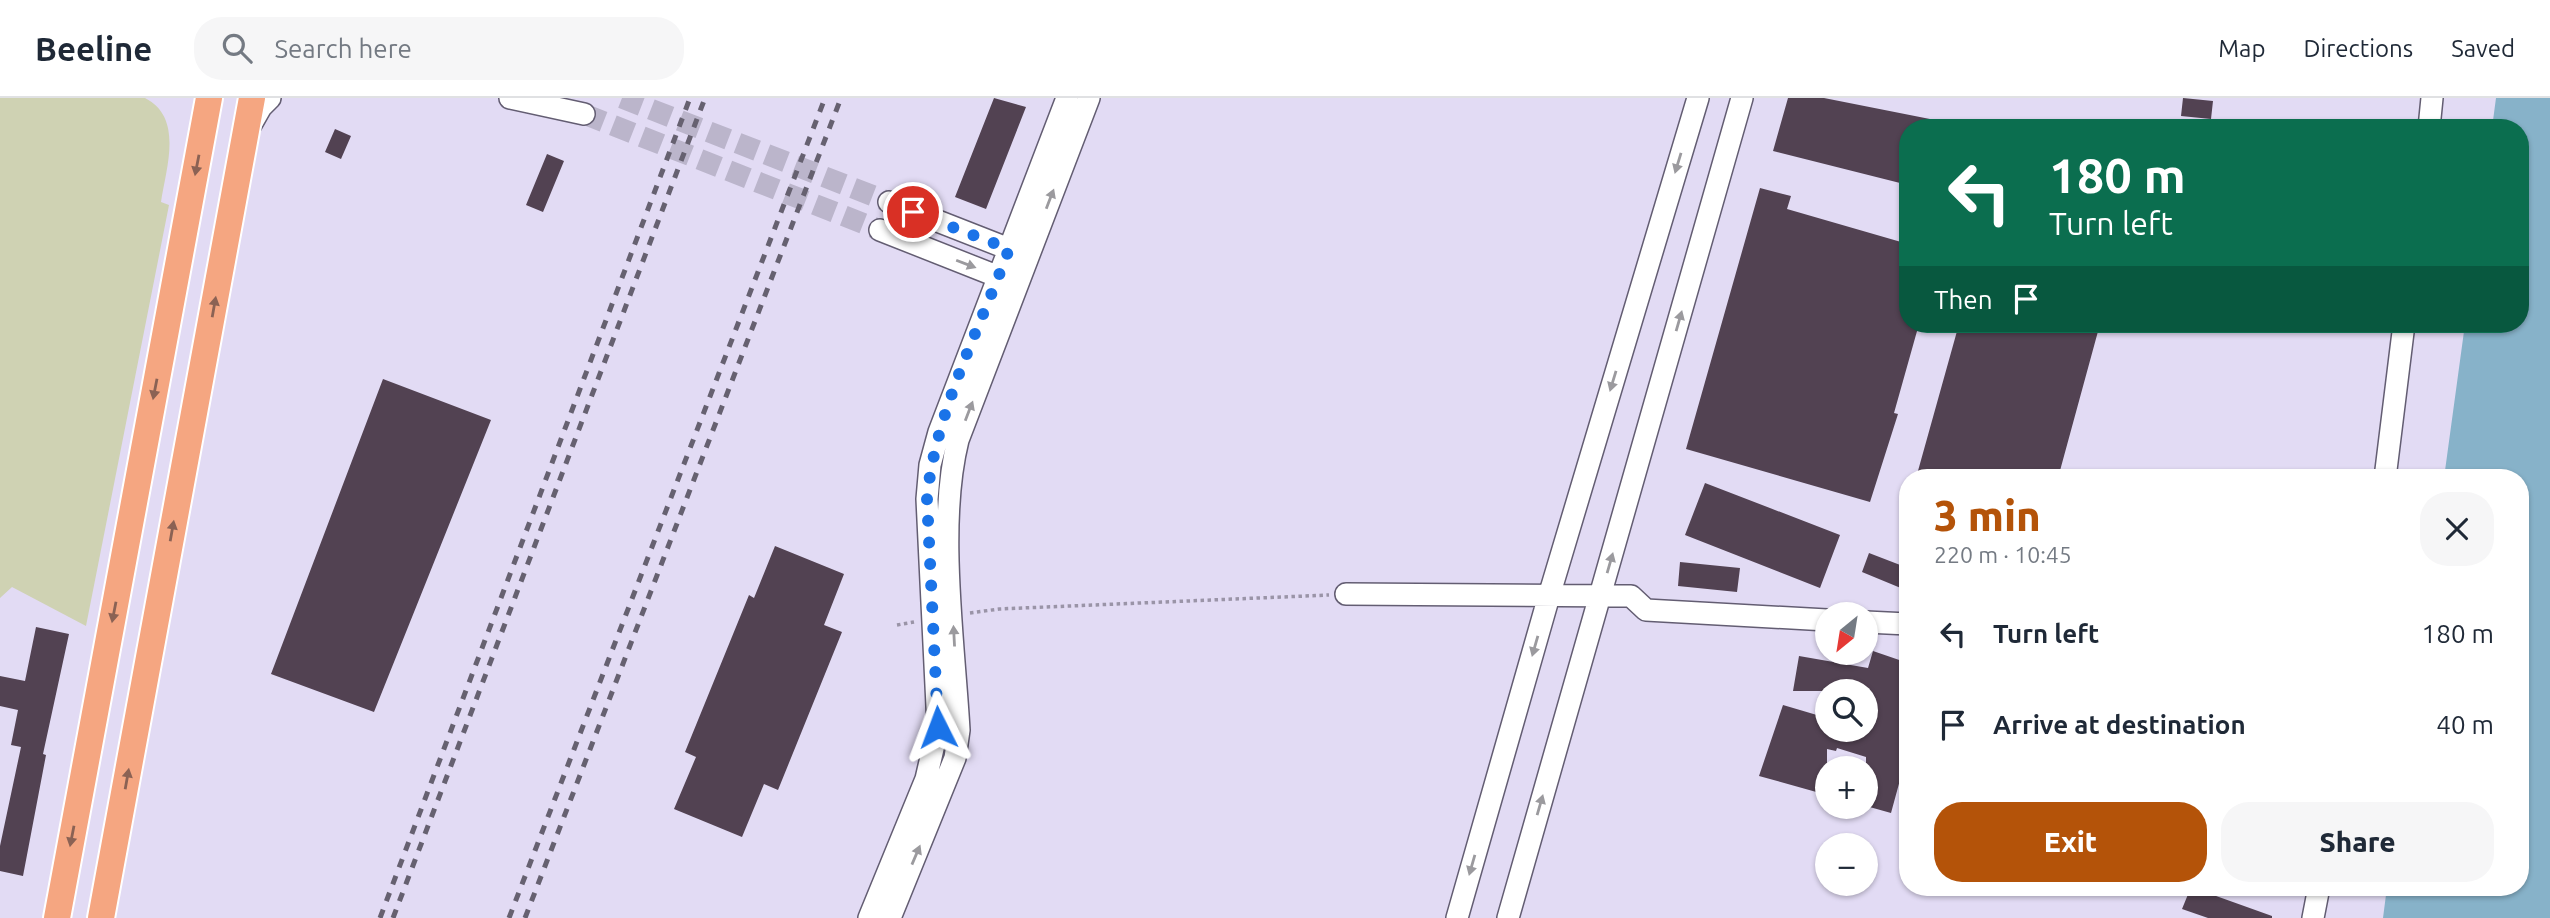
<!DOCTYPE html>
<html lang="en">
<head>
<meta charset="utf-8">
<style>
  body { margin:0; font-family:Ubuntu,sans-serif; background:#f6f6f7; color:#1f2937; height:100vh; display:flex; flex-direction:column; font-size:26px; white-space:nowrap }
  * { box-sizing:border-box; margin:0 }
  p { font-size:23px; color:#747a83 }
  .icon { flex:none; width:38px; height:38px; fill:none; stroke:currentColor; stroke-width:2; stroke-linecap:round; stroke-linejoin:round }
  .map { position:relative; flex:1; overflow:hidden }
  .details { position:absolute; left:1899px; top:371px; width:630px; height:427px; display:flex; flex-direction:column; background:#fff; border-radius:28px; box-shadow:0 2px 5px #0004 }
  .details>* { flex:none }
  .banner { position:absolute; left:1899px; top:21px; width:630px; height:214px; border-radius:28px; box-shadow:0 2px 5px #0004; background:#0b6e4f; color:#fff; overflow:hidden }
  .needle { width:46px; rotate:210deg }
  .tools { position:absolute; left:1815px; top:504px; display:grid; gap:14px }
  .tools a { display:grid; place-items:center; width:63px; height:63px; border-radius:50%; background:#fff; box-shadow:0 2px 5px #0004; font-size:35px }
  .pin { position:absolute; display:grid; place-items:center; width:60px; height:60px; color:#fff; margin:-30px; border:4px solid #fff; border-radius:50%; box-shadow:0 2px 7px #0007 }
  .me { position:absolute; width:77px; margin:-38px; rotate:357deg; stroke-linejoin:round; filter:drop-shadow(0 0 5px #0008) }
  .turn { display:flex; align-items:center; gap:24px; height:147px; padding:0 35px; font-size:32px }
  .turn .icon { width:91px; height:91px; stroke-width:2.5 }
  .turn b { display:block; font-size:49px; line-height:60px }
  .then { display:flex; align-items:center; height:66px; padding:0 35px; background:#0003; gap:14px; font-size:26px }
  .round { display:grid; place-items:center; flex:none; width:74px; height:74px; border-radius:28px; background:#f6f6f7 }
  .overview { display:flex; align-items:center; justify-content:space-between; height:119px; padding:0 35px }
  h1 { font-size:42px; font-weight:800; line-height:52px; color:#b45309 }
  .button { display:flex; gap:14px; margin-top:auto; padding:14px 35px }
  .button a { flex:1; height:80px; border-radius:28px; background:#b45309; color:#fff; font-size:28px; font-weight:800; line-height:80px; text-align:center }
  .button a+a { background:#f6f6f7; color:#1f2937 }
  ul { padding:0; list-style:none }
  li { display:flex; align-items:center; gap:21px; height:91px; padding:0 35px }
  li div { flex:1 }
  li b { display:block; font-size:26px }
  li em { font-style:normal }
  header { display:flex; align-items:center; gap:42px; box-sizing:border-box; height:98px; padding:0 35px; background:#fff; border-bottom:2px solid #e0e1e3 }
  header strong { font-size:33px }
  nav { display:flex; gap:38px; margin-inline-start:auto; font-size:24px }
  .search { width:490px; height:63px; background:#f6f6f7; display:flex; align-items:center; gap:18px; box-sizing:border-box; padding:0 24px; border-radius:28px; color:#747a83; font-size:26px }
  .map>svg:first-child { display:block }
</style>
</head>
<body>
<header>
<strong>Beeline</strong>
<div class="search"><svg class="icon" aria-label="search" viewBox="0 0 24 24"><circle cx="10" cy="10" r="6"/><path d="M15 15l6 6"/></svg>Search here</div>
<nav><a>Map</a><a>Directions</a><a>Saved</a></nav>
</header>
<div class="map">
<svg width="2550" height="820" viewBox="0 0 2550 820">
  <rect width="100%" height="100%" fill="#e2dbf4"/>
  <path fill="#cfd2b3" d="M0,0H145C184,20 166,70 161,104L169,107L86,528L12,489L0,500Z"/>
  <path fill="#87b2c9" d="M2496,0H2550V820H2383L2387,789H2520V380H2444L2465,226H2520V30H2492Z"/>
  <path fill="#524252" d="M994,0L1026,9L986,111L955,99Z
    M1788,0H1824L1940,23L1939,30H1908V87L1773,53Z
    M2183,0L2213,3L2211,21L2181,18Z
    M335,31L351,38L341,61L325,54Z
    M547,56L564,63L543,114L526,107Z
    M1760,90L1791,98L1787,111L1908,146V226H1919L1894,315L1898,316L1870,404L1686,351Z
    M1959,226H1988L2001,230L2002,226H2100L2058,380H1990L1974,375L1973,380H1916Z
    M383,281L491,322L374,614L271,576Z
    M1705,385L1840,437L1820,490L1685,437Z
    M775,448L844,476L824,527L842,534L778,692L764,686L742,739L674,711L696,659L685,654L749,497L754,500Z
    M1869,455L1908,470V493L1862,474Z
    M1680,464L1740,470L1737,494L1678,488Z
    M36,529L69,536L43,656L46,657L23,778L0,773V748L21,649L11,647L18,612L0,608V578L25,583Z
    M1873,553L1908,565V605L1899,631L1908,634V673L1903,671L1891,715L1866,708V659L1837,650L1836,653L1827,651V697L1759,678L1783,607L1827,620V632H1866V593H1793L1799,558L1868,570Z
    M2191,789L2272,818V820H2208L2182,811Z"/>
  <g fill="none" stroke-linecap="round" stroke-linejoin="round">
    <path stroke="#bbb5cb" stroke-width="21" stroke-dasharray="21 10" stroke-linecap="butt" d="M622,0L889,104
      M584,16L880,132"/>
    <defs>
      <path id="minor" d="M510,0L584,16
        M249,30L261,9L270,0
        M2429,30L2432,0
        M880,132L999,179L1022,174L1009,151L889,104
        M2385,380L2404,226
        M1346,496L1631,498L1646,512L1827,522
        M1866,524L1908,526
        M869,820L926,681L938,629L927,401L930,367L939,334L1067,0
        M890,820L955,660L959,632C954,544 937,426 958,342L1089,0
        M1457,820L1549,498L1698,0
        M1508,820L1742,0
        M2313,820L2319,789"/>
      <path id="major" d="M57,820L209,0
        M101,820L252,0"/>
    </defs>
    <use href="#minor" stroke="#635d72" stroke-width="24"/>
    <use href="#major" stroke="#fff" stroke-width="30"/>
    <path stroke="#9a94a7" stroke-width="3.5" stroke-dasharray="3.5 3.5" stroke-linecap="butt" d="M970,515L999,511L1329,497
      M897,527L914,524"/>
    <use href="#minor" stroke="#fff" stroke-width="21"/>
    <use href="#major" stroke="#f5a681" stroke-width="26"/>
    <path stroke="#666170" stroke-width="5" stroke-dasharray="9 9" stroke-linecap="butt" d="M380,820L690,0
      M393,820L705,0
      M509,820L825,0
      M525,820L841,0"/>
  </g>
  <defs><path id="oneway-solid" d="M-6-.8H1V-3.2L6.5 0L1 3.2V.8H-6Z" transform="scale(1.75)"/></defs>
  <g fill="#9b9a9e">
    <use href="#oneway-solid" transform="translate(1678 65) rotate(107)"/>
    <use href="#oneway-solid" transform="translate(1050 101) rotate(-69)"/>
    <use href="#oneway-solid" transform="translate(966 166) rotate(21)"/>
    <use href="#oneway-solid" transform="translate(1679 223) rotate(-74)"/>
    <use href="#oneway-solid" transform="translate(1613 283) rotate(107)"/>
    <use href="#oneway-solid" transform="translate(969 313) rotate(-69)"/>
    <use href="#oneway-solid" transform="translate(1610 465) rotate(-74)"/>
    <use href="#oneway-solid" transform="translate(954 538) rotate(-93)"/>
    <use href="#oneway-solid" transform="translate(1535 548) rotate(106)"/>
    <use href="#oneway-solid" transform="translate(1540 707) rotate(-74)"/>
    <use href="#oneway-solid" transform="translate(916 757) rotate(-67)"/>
    <use href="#oneway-solid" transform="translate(1472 767) rotate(106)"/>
  </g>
  <g fill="#8b6254">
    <use href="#oneway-solid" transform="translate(197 67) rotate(101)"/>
    <use href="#oneway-solid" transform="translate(214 209) rotate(-80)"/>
    <use href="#oneway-solid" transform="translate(155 291) rotate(101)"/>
    <use href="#oneway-solid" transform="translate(172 433) rotate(-80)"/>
    <use href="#oneway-solid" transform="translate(114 514) rotate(101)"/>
    <use href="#oneway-solid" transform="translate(127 681) rotate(-80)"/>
    <use href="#oneway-solid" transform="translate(72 738) rotate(101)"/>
  </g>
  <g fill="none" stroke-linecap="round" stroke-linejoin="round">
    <path stroke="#1a73e8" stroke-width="12" stroke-dasharray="0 21.6" d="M913,114L1009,151C979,232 935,315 927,401L938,629"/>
  </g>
</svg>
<div class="tools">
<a><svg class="needle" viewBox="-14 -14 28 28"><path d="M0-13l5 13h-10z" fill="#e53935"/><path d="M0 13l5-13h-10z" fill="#747a83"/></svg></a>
<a><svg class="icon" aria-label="search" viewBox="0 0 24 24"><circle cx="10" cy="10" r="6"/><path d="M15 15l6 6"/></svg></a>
<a>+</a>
<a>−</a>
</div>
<div class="pin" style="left:913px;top:114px;background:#d93025"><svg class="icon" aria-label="arrive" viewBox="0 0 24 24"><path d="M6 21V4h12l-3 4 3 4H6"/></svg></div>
<svg class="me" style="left:938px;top:629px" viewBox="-20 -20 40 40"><path d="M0-17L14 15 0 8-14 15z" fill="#1a73e8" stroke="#fff" stroke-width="4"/></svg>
<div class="banner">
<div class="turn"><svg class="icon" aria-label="left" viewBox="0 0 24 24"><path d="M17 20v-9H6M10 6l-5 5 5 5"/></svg><div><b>180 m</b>Turn left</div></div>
<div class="then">Then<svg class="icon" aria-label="arrive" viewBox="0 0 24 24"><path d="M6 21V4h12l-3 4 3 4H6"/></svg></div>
</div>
<section class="details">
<div class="overview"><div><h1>3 min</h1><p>220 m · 10:45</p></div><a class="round"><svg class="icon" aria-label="close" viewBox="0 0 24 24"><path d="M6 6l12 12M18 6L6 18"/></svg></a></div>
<ul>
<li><svg class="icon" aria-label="left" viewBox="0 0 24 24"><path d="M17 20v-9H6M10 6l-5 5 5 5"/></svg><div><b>Turn left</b></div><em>180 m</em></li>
<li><svg class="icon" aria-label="arrive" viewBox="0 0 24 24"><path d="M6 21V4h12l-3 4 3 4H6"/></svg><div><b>Arrive at destination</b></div><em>40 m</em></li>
</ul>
<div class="button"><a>Exit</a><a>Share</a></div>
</section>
</div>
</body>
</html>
